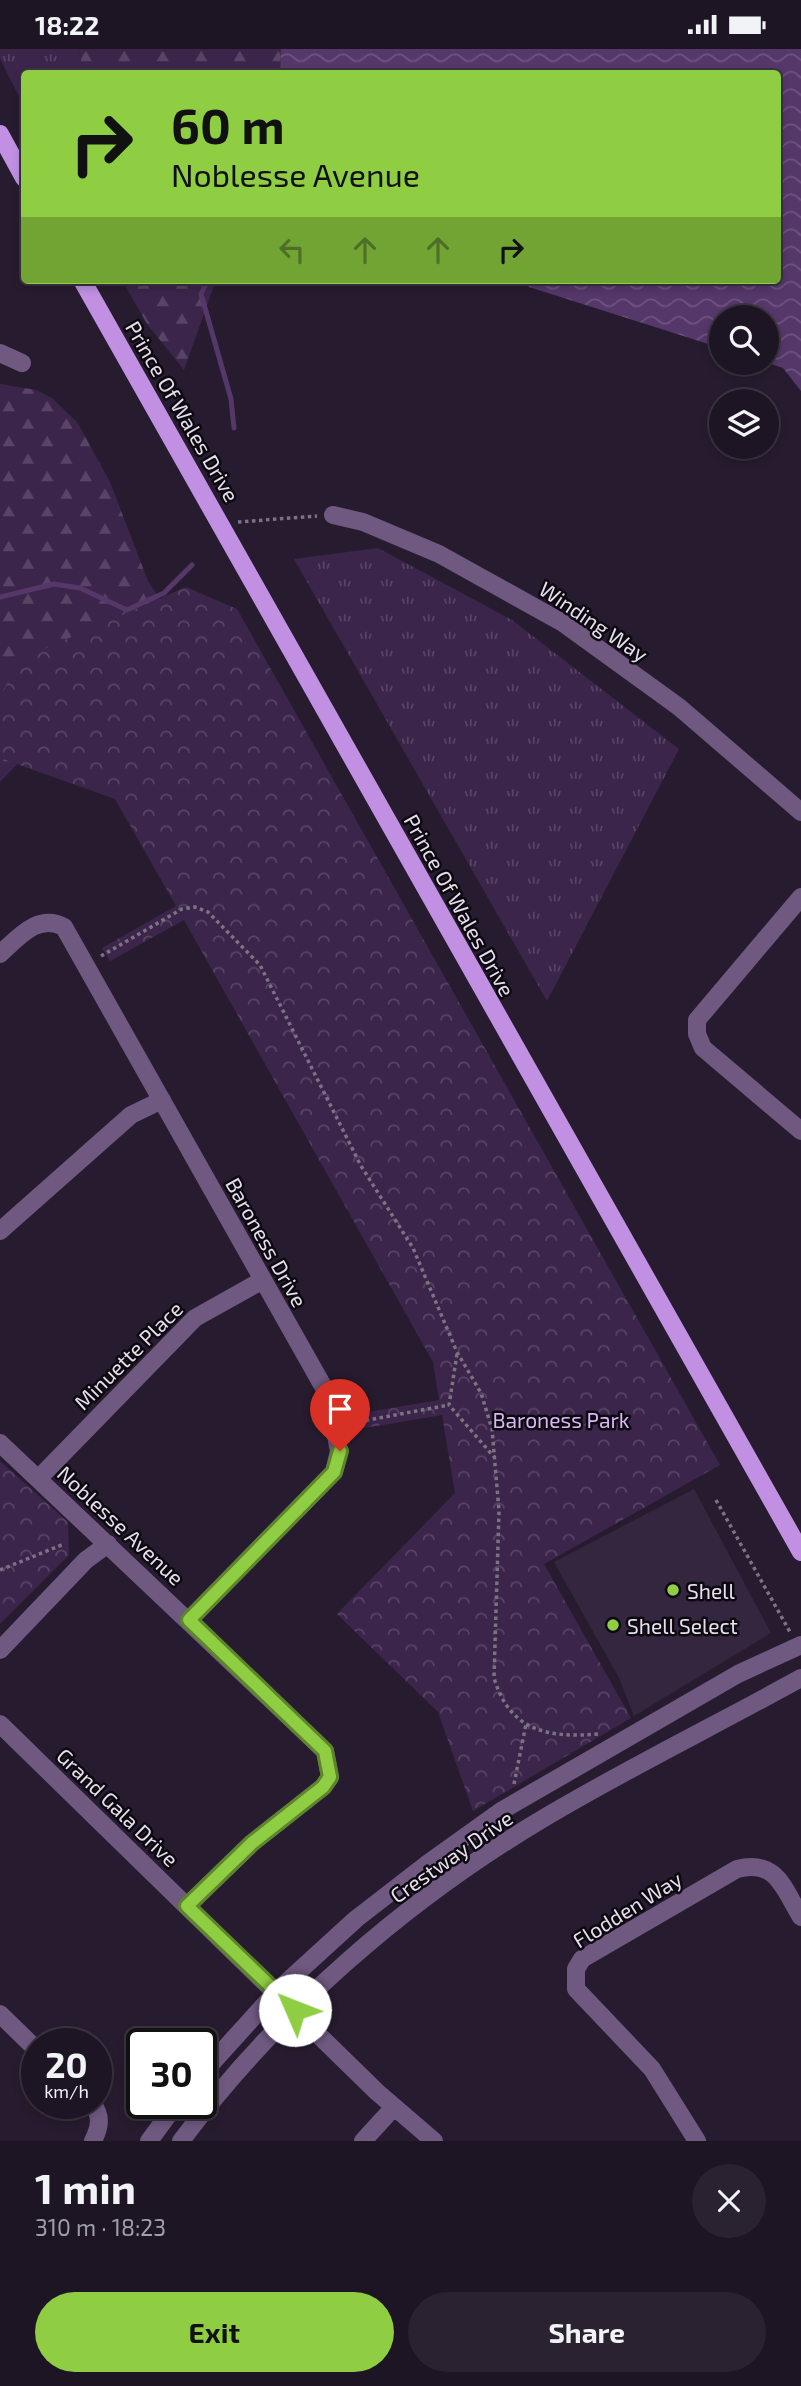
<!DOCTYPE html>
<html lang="en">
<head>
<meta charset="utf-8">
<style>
  body { margin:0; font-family:"Exo 2",sans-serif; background:#2a2230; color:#f1f3f6; height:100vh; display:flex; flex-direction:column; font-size:26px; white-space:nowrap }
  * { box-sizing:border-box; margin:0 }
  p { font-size:23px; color:#a09fa6 }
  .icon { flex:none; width:38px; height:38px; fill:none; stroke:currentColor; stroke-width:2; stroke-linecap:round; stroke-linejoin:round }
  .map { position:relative; height:2092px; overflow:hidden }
  .details { display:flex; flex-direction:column; background:#1d1523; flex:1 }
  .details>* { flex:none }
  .top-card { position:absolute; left:21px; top:21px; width:760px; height:214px; border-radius:7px; box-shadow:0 4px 10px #0003,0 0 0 2px #3b3441; background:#8fcd42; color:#111; overflow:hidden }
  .fabs { position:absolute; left:709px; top:256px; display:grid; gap:14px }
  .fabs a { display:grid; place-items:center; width:70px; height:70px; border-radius:50%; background:#1d1523; box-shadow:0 4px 10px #0003,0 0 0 2px #3b3441; font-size:35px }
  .speed { position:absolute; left:21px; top:1979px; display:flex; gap:14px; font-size:35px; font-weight:700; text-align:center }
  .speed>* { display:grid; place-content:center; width:91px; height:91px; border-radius:50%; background:#1d1523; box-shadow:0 4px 10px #0003,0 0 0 2px #3b3441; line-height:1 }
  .speed small { font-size:18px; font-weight:400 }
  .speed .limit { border:4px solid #111; border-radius:10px; background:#fff; color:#111 }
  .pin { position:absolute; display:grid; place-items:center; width:60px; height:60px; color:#fff; margin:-72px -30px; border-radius:50% 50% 50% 0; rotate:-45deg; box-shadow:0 0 7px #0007 }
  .pin .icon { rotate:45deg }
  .me { position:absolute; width:77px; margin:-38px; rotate:314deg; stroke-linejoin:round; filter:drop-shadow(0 0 5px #0008) }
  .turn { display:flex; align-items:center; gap:24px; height:147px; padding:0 35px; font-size:32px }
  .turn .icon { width:91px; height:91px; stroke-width:2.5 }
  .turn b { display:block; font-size:49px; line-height:60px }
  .lanes { display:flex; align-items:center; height:66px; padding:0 35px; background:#0003; justify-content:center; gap:35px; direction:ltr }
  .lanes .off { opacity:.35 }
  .round { display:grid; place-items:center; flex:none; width:74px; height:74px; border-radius:37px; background:#2a2230 }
  .head { display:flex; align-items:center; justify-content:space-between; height:119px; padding:0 35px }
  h1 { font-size:42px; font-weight:700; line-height:52px }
  .cta { display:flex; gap:14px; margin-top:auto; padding:14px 35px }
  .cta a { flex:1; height:80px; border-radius:42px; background:#8fcd42; color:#111; font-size:28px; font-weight:700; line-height:80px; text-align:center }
  .cta a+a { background:#2a2230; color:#f1f3f6 }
  .status { display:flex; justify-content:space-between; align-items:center; height:49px; padding:0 35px; background:#1d1523; direction:ltr }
  .status svg { height:19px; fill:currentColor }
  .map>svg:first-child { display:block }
</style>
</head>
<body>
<div class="status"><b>18:22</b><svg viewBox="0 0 49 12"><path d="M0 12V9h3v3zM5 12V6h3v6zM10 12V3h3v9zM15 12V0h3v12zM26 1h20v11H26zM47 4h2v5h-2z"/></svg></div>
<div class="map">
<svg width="801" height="2092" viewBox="0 0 801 2092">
  <defs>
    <pattern id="grass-tufts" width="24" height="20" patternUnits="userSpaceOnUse" patternTransform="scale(1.75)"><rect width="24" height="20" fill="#3c254b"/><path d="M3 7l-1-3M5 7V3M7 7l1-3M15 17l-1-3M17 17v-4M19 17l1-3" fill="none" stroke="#584465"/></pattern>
    <pattern id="forest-firs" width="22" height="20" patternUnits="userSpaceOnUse" patternTransform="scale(1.75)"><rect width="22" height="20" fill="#3c254b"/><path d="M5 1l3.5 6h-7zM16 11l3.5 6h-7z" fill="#584465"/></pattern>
    <pattern id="park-crowns" width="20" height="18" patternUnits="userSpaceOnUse" patternTransform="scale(1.75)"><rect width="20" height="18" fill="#3c254b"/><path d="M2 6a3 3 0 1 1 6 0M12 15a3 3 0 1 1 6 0" fill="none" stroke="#584465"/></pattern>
    <pattern id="water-waves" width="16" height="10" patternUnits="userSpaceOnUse" patternTransform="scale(1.75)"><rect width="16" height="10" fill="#55376a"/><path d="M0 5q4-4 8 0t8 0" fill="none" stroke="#6d547f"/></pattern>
  </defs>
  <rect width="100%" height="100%" fill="#271c2f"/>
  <path fill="#34263e" d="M694,1440L771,1584L634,1667L619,1629L554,1513Z"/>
  <path fill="url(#grass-tufts)" d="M0,0H79L83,24H24V57L0,10Z
    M378,499L512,571L679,700L547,952L294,510Z"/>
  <path fill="url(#forest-firs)" d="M79,0H281L280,24H83Z
    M122,231H216L184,321L147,275Z
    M0,335L36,341L52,349L77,373L110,433L148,532L197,608L21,711L0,733Z"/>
  <path fill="url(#park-crowns)" d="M186,538L237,560L720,1416L544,1515L631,1669L473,1762L438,1663L337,1565L455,1444L442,1366L358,1380L356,1365L439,1351L433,1313L184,871L110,912L102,899L176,857L115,750L0,709V648L21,610Z
    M0,1412L68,1473L69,1506L0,1575Z"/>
  <path fill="url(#water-waves)" d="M281,0H801V342L783,319L765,313L766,268H721V299L529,238L525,231H777V24H280Z"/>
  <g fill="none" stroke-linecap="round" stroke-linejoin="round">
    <path stroke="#55376a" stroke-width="5" d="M208,231L201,245L231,350L234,379
      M0,548L54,535L80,539L127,561L164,544L192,516"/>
    <path stroke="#7b7282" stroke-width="3.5" stroke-dasharray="3.5 3.5" stroke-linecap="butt" d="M238,473L317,467
      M101,907L182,860L195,858L208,863L260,916L361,1117L413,1199L457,1303L481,1344L492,1380L499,1462L494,1629C510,1683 549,1689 599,1685
      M457,1305L449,1356L495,1409
      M352,1374L449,1356
      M716,1451L790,1583
      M0,1521L64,1495
      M514,1735L526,1675"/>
    <path stroke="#705981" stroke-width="18" d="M0,304L22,314
      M333,466L363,473L439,505L563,574L679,658L801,763
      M801,848L697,971V985L703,999L801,1082
      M0,905C19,888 38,864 64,878L328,1346L339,1402L334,1423L189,1571
      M0,1182L131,1066L162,1051
      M0,1394L325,1702L330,1728L323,1738L252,1794L187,1857
      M38,1430L195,1269L263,1231
      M0,1601L86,1511L108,1495
      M0,1675L377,2043L434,2092
      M0,1965L37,2001
      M201,2026L276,1943L356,1870L427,1815L501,1762L738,1625L801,1596
      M92,2054C102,2067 100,2078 93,2092
      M149,2092L177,2054
      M181,2092C277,1963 406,1851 544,1769C628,1719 716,1676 801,1629
      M363,2092L394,2058
      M697,2092L652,2020L576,1940V1920L582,1910L737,1820C777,1810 783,1839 801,1868"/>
    <path stroke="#c190e3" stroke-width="18" d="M0,85L24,129
      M82,231L801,1503"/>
  </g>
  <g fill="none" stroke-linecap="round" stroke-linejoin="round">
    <defs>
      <path id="route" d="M295,1961L187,1857L252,1794L323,1738L330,1728L325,1702L189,1571L334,1423L340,1402"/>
    </defs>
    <use href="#route" stroke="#5d852b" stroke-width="18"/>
    <use href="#route" stroke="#8fcd42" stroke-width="12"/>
  </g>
  <g fill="#8fcd42" stroke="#0d0911" stroke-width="2.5">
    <circle cx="673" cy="1541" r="7"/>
    <circle cx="613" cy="1576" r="7"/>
  </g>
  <g text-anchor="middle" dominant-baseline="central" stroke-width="5" stroke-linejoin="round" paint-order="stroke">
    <g font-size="21" fill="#e7dfec" stroke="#0d0911">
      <text transform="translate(183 362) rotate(60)">Prince Of Wales Drive</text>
      <text transform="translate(594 572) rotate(34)">Winding Way</text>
      <text transform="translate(460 856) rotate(61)">Prince Of Wales Drive</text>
      <text transform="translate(267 1193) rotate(61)">Baroness Drive</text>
      <text transform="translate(128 1306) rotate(-45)">Minuette Place</text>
      <text transform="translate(121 1476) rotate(43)">Noblesse Avenue</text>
      <text transform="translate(118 1758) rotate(44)">Grand Gala Drive</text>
      <text transform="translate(451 1807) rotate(-35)">Crestway Drive</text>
      <text transform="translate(627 1860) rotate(-32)">Flodden Way</text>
    </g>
    <g font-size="21" fill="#dbb6f6" stroke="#0d0911">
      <text x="561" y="1370">Baroness Park</text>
    </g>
    <g font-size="21" fill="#e7dfec" stroke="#0d0911" text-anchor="start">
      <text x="687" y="1541">Shell</text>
      <text x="627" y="1576">Shell Select</text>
    </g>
  </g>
</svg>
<div class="fabs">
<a><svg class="icon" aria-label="search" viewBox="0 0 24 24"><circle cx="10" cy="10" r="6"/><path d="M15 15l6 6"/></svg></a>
<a><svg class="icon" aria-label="layers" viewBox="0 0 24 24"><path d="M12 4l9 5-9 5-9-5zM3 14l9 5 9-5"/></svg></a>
</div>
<div class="speed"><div>20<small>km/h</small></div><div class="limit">30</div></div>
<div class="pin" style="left:340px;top:1402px;background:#d93025"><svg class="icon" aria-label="arrive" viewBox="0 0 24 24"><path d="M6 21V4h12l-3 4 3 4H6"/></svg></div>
<svg class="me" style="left:295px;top:1961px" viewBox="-20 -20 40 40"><circle r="19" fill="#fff"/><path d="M0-13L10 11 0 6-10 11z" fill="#8fcd42"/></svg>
<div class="top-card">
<div class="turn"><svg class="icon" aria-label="right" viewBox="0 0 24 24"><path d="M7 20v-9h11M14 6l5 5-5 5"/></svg><div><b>60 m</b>Noblesse Avenue</div></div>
<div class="lanes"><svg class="icon off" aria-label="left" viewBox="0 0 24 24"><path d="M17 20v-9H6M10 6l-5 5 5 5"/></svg><svg class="icon off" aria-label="ahead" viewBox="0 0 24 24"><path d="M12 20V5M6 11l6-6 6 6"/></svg><svg class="icon off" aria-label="ahead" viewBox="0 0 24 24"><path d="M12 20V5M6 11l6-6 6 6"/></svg><svg class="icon" aria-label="right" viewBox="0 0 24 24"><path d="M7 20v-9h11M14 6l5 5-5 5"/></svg></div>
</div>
</div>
<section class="details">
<div class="head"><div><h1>1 min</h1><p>310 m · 18:23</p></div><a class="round"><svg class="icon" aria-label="close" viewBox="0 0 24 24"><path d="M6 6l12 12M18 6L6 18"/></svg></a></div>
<div class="cta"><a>Exit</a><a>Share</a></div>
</section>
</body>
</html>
